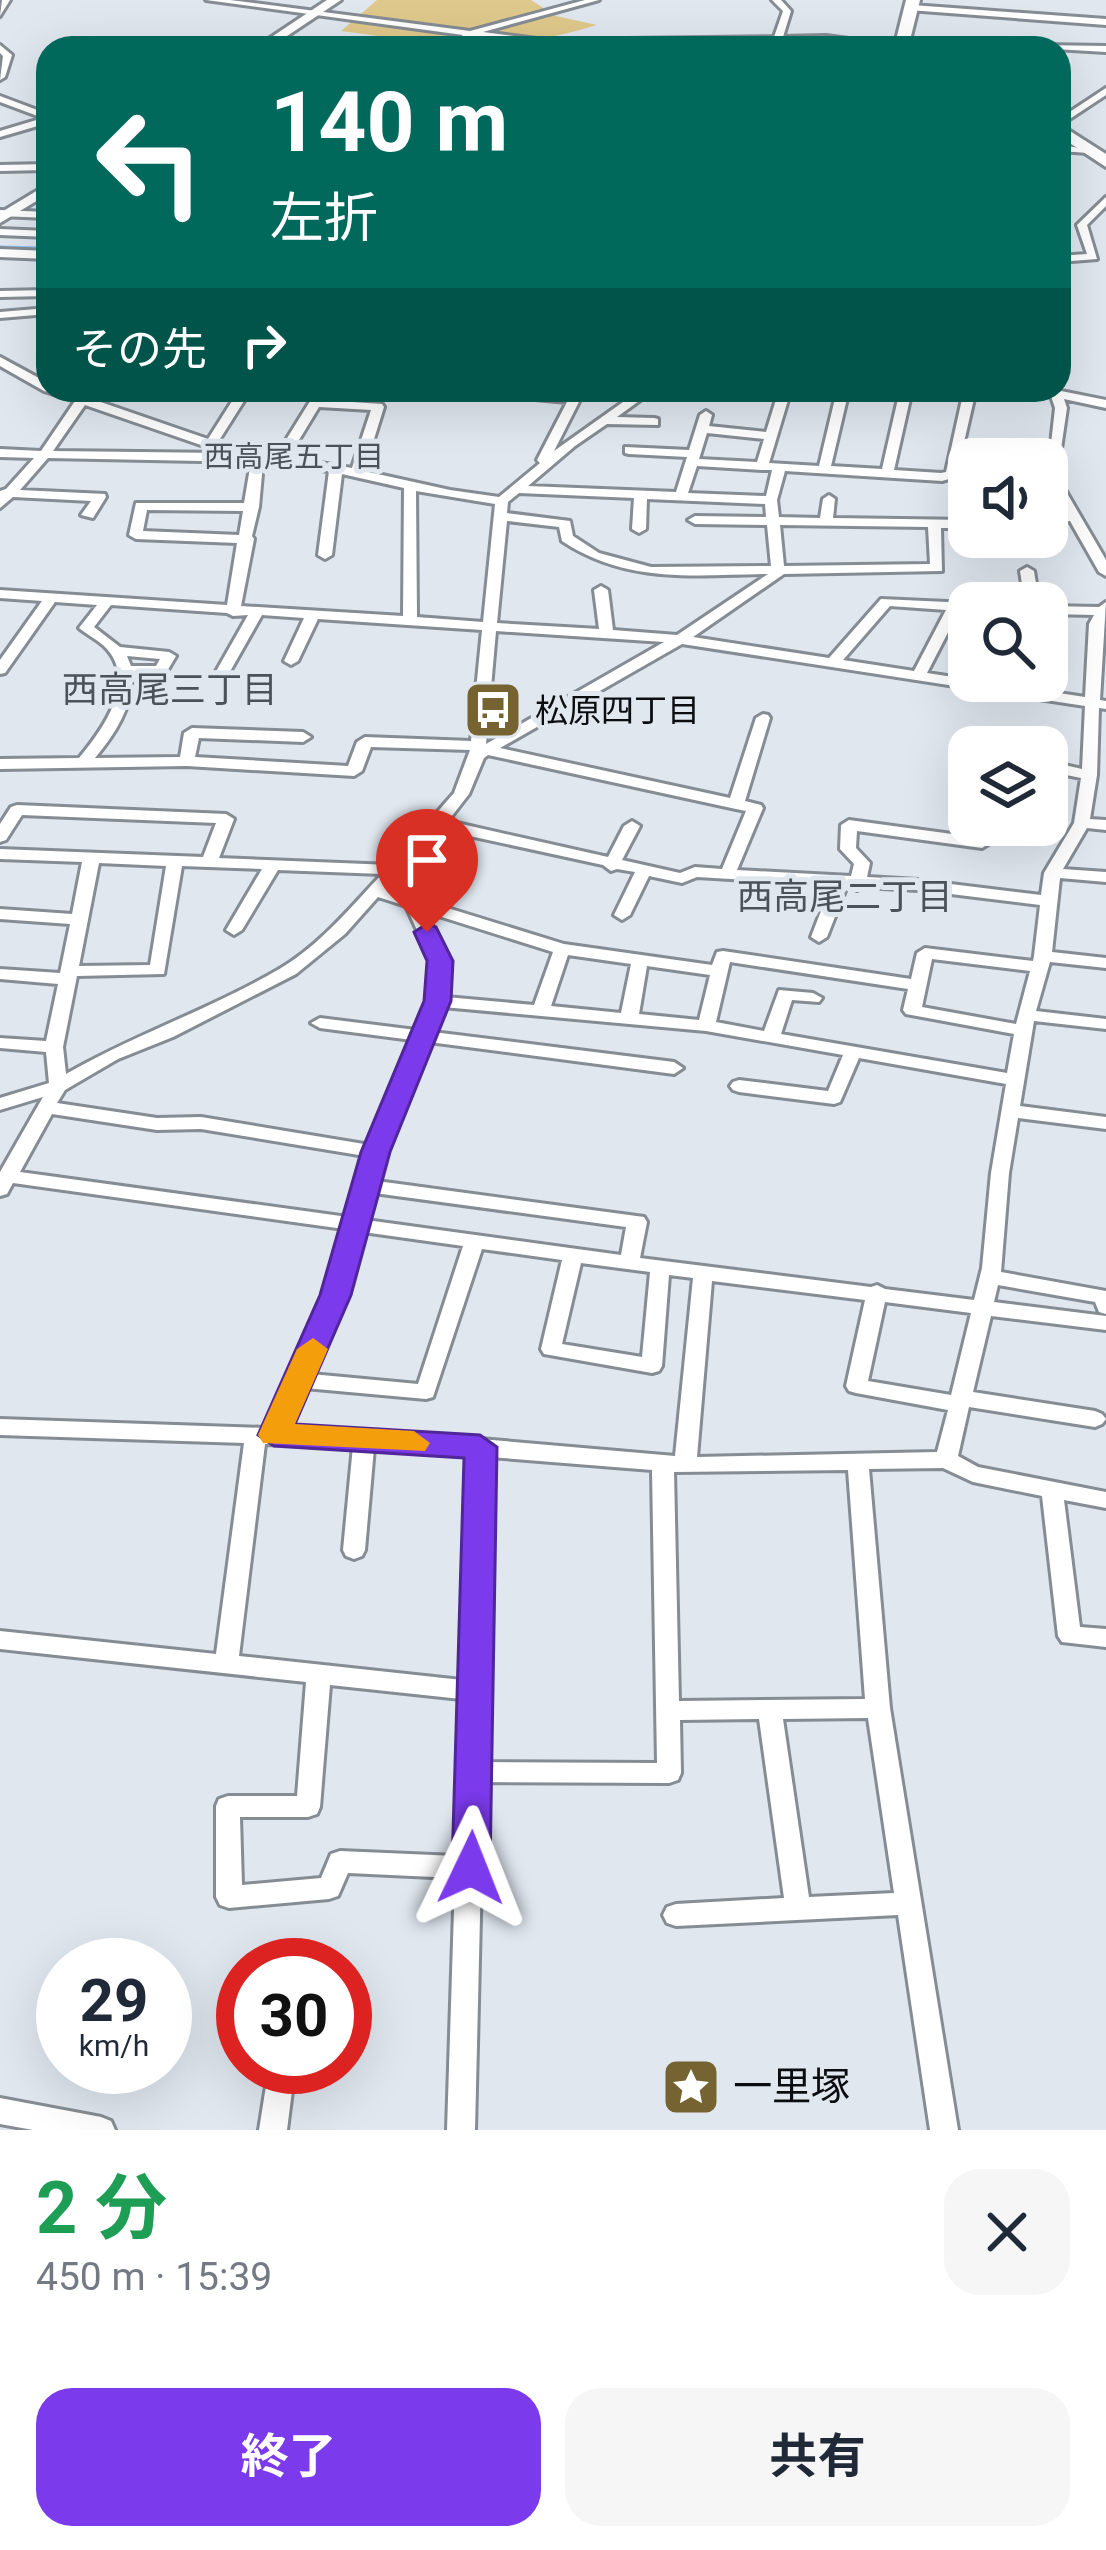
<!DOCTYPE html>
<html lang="ja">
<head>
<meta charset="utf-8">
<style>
  body { margin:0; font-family:Roboto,"Noto Sans JP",sans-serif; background:#f6f6f7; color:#1f2937; height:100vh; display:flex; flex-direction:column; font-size:45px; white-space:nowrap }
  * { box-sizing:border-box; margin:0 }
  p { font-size:39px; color:#747a83 }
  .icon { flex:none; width:66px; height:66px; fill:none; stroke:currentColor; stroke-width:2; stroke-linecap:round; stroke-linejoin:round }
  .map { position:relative; height:2130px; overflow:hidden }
  .side { display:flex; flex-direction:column; background:#fff; flex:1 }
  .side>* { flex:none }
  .hud { position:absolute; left:36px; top:36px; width:1035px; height:366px; border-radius:36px; box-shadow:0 12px 48px #0002; background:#00695c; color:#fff; overflow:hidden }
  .tools { position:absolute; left:948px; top:438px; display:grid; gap:24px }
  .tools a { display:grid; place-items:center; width:120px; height:120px; border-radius:24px; background:#fff; box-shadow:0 12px 48px #0002; font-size:60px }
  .speed { position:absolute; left:36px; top:1938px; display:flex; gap:24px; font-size:60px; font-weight:700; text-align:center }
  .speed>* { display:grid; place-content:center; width:156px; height:156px; border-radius:50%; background:#fff; box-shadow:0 12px 48px #0002; line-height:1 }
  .speed small { font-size:30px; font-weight:400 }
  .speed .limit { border:18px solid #d22; background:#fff; color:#111 }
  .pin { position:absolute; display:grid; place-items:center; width:102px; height:102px; color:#fff; margin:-123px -51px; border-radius:50% 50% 50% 0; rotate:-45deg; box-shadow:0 0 12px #0007 }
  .pin .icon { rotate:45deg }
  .me { position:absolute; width:132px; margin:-66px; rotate:2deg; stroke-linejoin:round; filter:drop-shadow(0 0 9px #0008) }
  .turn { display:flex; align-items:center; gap:42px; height:252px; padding:0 36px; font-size:54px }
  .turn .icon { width:156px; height:156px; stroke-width:2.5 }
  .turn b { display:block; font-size:84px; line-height:102px }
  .then { display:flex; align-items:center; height:114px; padding:0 36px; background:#0003; gap:24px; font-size:45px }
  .round { display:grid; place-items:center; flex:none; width:126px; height:126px; border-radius:36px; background:#f6f6f7 }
  .headline { display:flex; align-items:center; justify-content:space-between; height:204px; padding:0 36px }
  h1 { font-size:72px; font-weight:700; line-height:90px; color:#1e9e55 }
  .action { display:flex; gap:24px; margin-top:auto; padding:24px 36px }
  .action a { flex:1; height:138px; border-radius:36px; background:#7c3aed; color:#fff; font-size:48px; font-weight:700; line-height:138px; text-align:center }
  .action a+a { background:#f6f6f7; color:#1f2937 }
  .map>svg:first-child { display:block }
</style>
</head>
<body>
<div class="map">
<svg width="1106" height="2130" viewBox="0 0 1106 2130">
  <rect width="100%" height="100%" fill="#e0e7ef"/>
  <path fill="#dfc88b" d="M377,0H531L556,16L597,25C500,55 439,44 341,31Z"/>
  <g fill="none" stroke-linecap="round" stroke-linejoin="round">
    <path stroke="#92c5fb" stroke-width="3" d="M0,247L48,248"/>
    <defs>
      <path id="minor" d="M2,0H10L0,16Z
        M206,0H230L470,31L585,0H599L483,32L545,40L774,37L783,11L772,0H781L791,11L783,37L826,36L903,46L892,48L826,42L545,46L473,36L455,48H445L463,35Z
        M912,5L1106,19V25L909,10Z
        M265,43L268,48H230Z
        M0,45L12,55L5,77L0,80L3,56L0,53Z
        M1041,45L1106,46V52L1037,48Z
        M1106,88V95L1059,126V119Z
        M0,96L48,114V123L0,137V131L43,118L0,102Z
        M1059,145L1094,150L1089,153L1059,151Z
        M48,164V170L0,171V165Z
        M1106,197V206L1087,225L1097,259L1059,262V256L1087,254L1077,225Z
        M0,210L48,212V218L0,216Z
        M0,229L48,231V237L0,235Z
        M48,290V296L0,297V291Z
        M48,308V314L0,318V312Z
        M0,357L48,383V390H66L80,395L83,390H95L89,398L208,439L239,390H251L218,442L253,455L276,456L317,390H329L323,400L382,404L384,407L364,471L450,490L499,497L540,463L537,460L567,402L482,394L476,390H519L570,395L573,390H585L554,451L640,390H654L617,417L654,418L658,419V425L607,424L575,446L528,486L676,492L687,457L629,454L625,453V447L689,450L700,415L706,411L712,415L709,426L766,432L779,390H791L769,463L819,466L837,390H849L831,466L882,469L900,390H912L894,470L941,473L946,472L964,390H976L956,477L942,481L785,471L777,500L779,517L820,518L823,499L829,495L835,499L833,518L969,520V528H941L942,571L784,574L693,637L829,658L881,599L969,603V611H959L927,673L1085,697L1089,624L1094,615L1047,614V606L1099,607L1106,602L1100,700L1106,701V709L1099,708L1097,775L1090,819L1106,820V830L1087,828L1063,869L1106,872V882L1060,878L1052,952L1106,958V968L1050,962L1036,1011L1106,1019V1029L1034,1021L1020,1106L1106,1117V1129L1018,1118L1009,1173L1001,1272L1106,1291V1314L1099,1312L1095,1302L998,1285L994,1302L1106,1316V1330L991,1316L973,1392L1095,1411L1102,1414L1106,1419L1102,1424L1095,1427L969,1407L958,1456L978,1467L1106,1492V1508L1064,1500L1080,1627L1106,1629V1647L1062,1642L1058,1636L1042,1496L973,1482L943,1468L869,1469L890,1708L958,2130H930L898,1915L676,1926L667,1923L663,1915L667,1907L676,1904L784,1898L759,1719L680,1720L681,1773L678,1780L669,1783L483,1782L481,1863L484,1868L481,1874L475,2130H447L455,1878L348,1873L338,1896L329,1899L229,1908L220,1905L216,1897V1806L219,1799L228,1796H297L306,1682L0,1649V1631L216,1654L244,1443L0,1435V1419L266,1428L325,1295L344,1229L13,1183L7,1194L0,1196V1172L43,1097L0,1110V1098L49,1083L46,1052L0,1048V1038L46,1041L58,984L0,979V969L60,973L70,924L0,919V909L72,914L82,862L0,859V849L203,857L216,823L22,815L6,840L0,842V824L11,807L17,805L226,814L234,819L219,858L391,865L454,793L470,750L371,747L362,771L354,776L187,766L0,769V759L79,758C103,729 140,679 103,645C96,639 86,634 79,628L97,605L55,602L5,673L0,674V660L42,601L0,598V590L227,605L237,543L136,539L129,535L136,503H244L251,462L48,458L20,490L105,494L106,497L93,518L81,515L91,501L13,497L0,508V491L6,489L34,458L0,457V449L41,451L75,401L44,391L0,366ZM85,405L224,453L53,451ZM319,407L371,410L352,468L288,458ZM707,433L764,439L757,462L699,459ZM263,463L329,471L318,555L325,559L332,555L342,474L404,488L403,616L241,606L254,539L252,536L259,507ZM697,466L762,470H772L766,496L688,493ZM416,491L495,504L483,622L417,617ZM519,493L634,498L632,529L639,533L646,529L647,499L765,504L766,517L695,516L688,520L695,524L767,525L771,566L651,567L599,553L573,536L570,521L507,513L508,502ZM147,510L243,511L239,535L143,531ZM507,521L559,527L562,541C627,584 693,575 768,574L677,635L613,630L608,590L601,586L594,590L599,629L497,623ZM780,525L928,527L930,564L784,566ZM111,605L227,613L233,616L248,615L214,675L221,679L228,675L262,615L304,618L284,661L291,665L298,661L318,619L482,630L471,741L365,737L357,742L348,766L195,757L199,738L303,742L311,737L303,732L192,728L184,733L180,757L95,758C116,733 132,707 133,674L166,673L176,656L169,652L120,647L94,627ZM890,606L946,610L914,671L843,660ZM496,631L664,642L486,744ZM682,644L1085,706L1082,769L1047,761V771L1081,778L1074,823L1044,873L1041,895L918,880L867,877L870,863L856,848L857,831L982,848L990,843L991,825H975L974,837L849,820L841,825L840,849L854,864L851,876L737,870L763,808L761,805L745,801L770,718L768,715L763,714L756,718L730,798L500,748ZM127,656L160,659L156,666H131ZM488,755L736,809L746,811L722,869L695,867L680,873L622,860L640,826L632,821L624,826L608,857L448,821L469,794L484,758ZM442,830L603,865L611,871L617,869L635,872L614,915L622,920L630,915L649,876L682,883L697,877L831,885L811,937L819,942L827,937L847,886L857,890L864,887L918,890L1040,905L1034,956L1033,961L925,948L917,953L911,979L723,951L717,952L712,965L564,944L386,889ZM99,863L166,866L150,965L79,966ZM182,866L262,869L226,930L234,935L242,930L278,870L382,874C351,907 320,945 281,968C212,1009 135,1034 66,1074L63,1047L77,976L164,974ZM378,897L406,906L431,961L428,1001L416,1030L320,1018L311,1023L320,1028L412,1040L370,1145L201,1117L157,1118L57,1103L65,1090L118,1059L173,1037L296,974L345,934ZM426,912L553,952L534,1005L446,997L449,961ZM568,955L631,964L621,1013L551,1006ZM932,959L1030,971L1016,1024L922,1007ZM730,962L908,989L903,1010L906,1014L1014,1034L1007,1073L781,1034L792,1000L819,1002L822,998L813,993L779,990L764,1031L716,1022ZM647,966L710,975L699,1020L639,1014ZM443,1007L706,1031L843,1055L828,1091L739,1080L733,1082L730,1086L733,1090L739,1092L834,1104L840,1102L859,1058L1006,1084L991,1173L982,1268L974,1300L885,1289L877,1285L871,1287L640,1258L647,1222L644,1217L377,1181L385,1152L429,1042L674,1074L683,1068L674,1062L433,1032ZM52,1114L157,1130L201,1129L365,1156L348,1217L20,1172ZM374,1193L626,1227L621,1255L366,1220ZM363,1232L463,1246L418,1384L311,1374L345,1295ZM482,1249L562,1260L541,1349L544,1354L652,1373L659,1371L662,1366L669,1275L693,1278L675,1456L480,1439L287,1429L305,1388L426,1399L433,1397ZM581,1263L650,1272L642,1357L562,1344ZM712,1281L865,1300L846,1386L849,1391L856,1393L948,1410L937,1452L697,1457ZM885,1302L971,1313L951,1395L868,1381ZM265,1444L353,1446L343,1550L346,1556L354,1559L362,1556L365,1550L374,1448L469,1455L462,1680L239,1656ZM490,1457L652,1470L657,1763L483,1762ZM848,1470L865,1699L679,1701L674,1472ZM330,1685L461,1699L456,1856L340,1851L331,1854L321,1878L242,1885L240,1817H308L317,1814L320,1807ZM868,1718L894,1893L809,1897L783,1719Z
        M1059,387L1061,391L1106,400V408L1064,399L1067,408L1057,476L1106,560V576L1099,572L1070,521L1047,523V515L1066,514L1047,480L1055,408L1051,396L1035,390H1059Z
        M1027,567L1034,571L1039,603H1025L1020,571Z
        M269,2067H295L287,2130H259Z
        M0,2098L101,2117L111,2121L115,2130H33L0,2124Z"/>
      <path id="tertiary" d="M327,0H341L269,48H255Z
        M48,184V194L0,223V213Z
        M0,249L48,251V259L0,257Z"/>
      <path id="primary" d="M906,0H920L908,48H894Z
        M1059,124L1106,154V167L1059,136Z"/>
    </defs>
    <use href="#minor" stroke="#858c93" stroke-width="6"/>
    <use href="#tertiary" stroke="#858c93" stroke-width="6"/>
    <use href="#primary" stroke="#858c93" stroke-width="6"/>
    <use href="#minor" fill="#fff" fill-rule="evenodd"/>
    <use href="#tertiary" fill="#fff" fill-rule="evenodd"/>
    <use href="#primary" fill="#fff" fill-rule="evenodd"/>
  </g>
  <path fill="#7c3aed" stroke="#51269a" stroke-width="3" d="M427,924L436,927L453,961L451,1001L390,1152L351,1295L295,1424L480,1435L497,1447L490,1868L485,1880L471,1885L457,1880L452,1868L464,1458L274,1446L258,1435L320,1295L361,1152L424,1001L427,961L414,932Z"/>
  <path fill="#f59e0b" d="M313,1338L328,1349L295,1424L414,1431L430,1443L425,1451L263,1443L258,1435L297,1349Z"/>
  <defs>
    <symbol id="bus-square" viewBox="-11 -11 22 22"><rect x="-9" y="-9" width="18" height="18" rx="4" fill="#756331" stroke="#e0e7ef"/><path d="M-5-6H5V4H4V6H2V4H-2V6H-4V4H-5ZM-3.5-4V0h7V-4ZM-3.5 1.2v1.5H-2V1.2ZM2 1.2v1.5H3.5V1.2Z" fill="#fff"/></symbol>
    <symbol id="sight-square" viewBox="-11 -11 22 22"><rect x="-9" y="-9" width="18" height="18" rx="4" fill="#756331" stroke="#e0e7ef"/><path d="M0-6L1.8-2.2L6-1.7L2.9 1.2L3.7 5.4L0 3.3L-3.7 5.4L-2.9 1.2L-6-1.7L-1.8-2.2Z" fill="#fff"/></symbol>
  </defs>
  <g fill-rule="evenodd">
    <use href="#bus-square" x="460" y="677" width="66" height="66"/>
    <use href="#sight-square" x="658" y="2054" width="66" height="66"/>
  </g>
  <g text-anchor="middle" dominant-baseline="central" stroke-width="10" stroke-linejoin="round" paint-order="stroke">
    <g font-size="30" fill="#4c5259" stroke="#e0e7ef">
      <text x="294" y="456">西高尾五丁目</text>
    </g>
    <g font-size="33" fill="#0b0d10" stroke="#e0e7ef" text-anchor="start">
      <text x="535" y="710">松原四丁目</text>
    </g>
    <g font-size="36" fill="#4c5259" stroke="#e0e7ef">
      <text x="170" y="690">西高尾三丁目</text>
      <text x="845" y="897">西高尾二丁目</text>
    </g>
    <g font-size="39" fill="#0b0d10" stroke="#e0e7ef" text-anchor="start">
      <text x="733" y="2087">一里塚</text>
    </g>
  </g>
</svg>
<div class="tools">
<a><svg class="icon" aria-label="sound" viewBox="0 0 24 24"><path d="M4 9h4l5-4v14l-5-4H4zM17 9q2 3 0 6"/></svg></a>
<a><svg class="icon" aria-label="search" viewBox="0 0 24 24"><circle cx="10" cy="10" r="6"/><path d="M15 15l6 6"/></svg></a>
<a><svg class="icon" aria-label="layers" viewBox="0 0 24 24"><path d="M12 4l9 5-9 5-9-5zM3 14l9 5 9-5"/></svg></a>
</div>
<div class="speed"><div>29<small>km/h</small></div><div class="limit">30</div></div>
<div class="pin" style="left:427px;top:932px;background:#d93025"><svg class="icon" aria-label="arrive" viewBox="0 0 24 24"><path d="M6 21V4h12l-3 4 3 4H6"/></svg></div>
<svg class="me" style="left:471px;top:1868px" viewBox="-20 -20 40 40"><path d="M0-17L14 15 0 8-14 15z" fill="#7c3aed" stroke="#fff" stroke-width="4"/></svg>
<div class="hud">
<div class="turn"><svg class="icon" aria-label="left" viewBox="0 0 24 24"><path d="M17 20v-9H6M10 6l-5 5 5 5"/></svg><div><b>140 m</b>左折</div></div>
<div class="then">その先<svg class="icon" aria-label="right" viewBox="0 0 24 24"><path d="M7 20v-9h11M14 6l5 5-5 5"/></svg></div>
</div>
</div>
<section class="side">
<div class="headline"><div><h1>2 分</h1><p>450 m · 15:39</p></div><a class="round"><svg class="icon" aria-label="close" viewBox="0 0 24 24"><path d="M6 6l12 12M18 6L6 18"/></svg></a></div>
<div class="action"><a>終了</a><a>共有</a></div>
</section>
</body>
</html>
